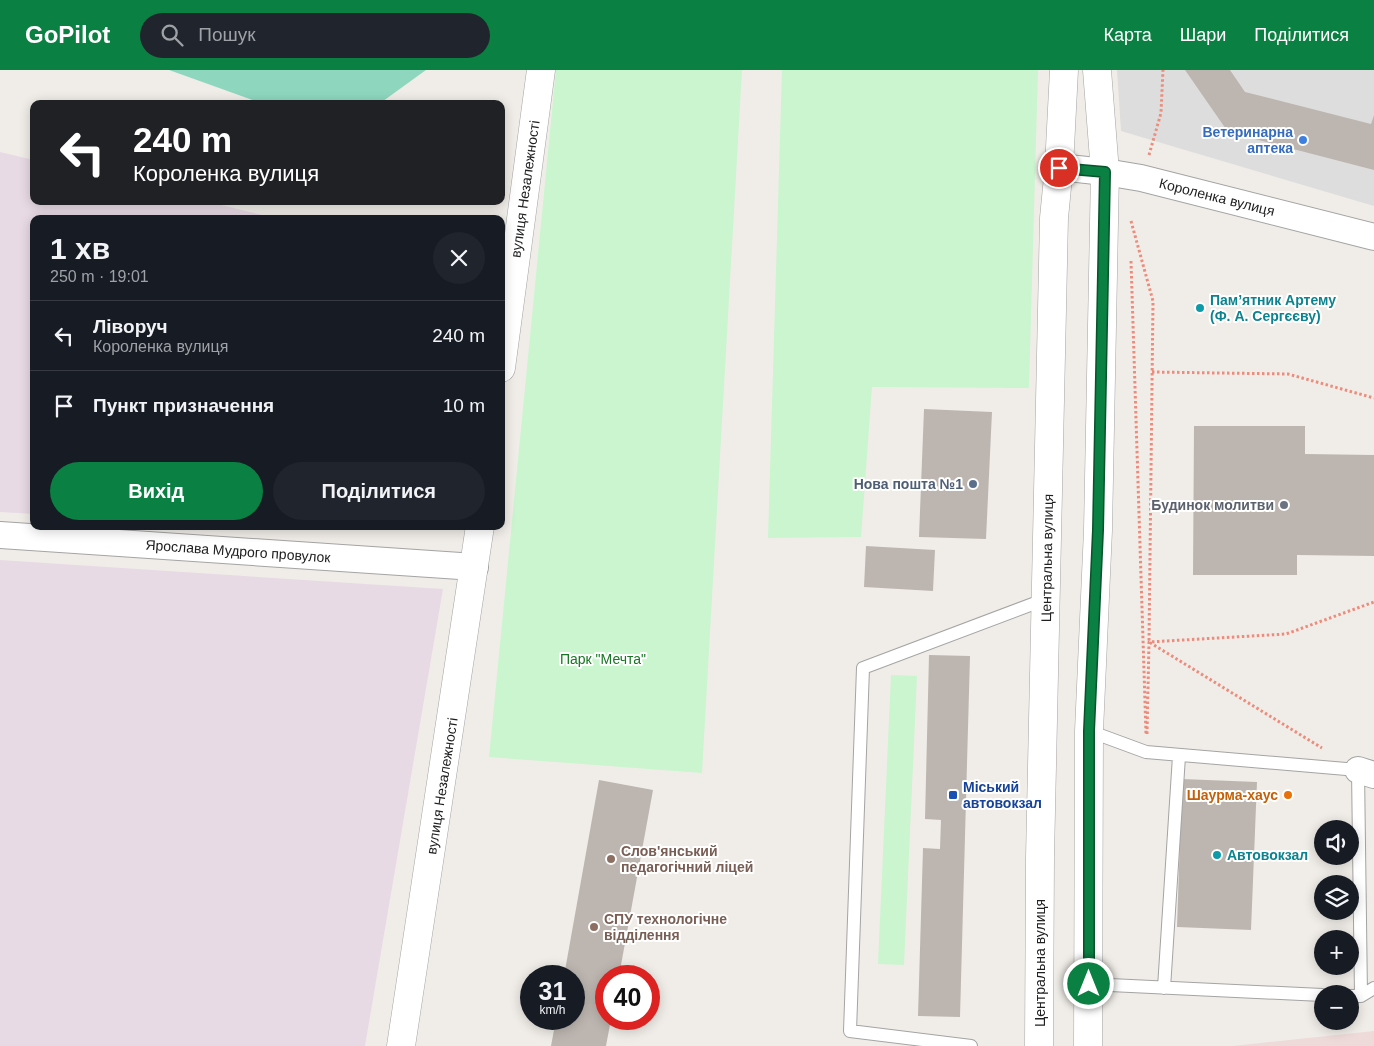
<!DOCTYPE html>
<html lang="uk">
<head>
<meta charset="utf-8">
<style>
  body { margin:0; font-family:Helvetica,sans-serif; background:#20242c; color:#f1f3f6; height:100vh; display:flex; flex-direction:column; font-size:19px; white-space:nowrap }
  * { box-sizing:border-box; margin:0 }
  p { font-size:16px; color:#9ea1a6 }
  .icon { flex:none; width:28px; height:28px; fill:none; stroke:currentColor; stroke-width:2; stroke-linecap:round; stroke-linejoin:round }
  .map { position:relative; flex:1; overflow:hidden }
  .sheet { position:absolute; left:30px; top:145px; width:475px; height:315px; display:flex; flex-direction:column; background:#171b24; border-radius:10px; box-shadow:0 2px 12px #0003 }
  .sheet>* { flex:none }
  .guide { position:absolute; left:30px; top:30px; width:475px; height:105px; border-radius:10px; box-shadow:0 2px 12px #0003; background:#202124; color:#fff; overflow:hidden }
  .tools { position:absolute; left:1314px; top:750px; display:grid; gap:10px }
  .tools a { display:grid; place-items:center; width:45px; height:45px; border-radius:50%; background:#171b24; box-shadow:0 2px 12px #0003; font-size:25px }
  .speed { position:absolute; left:520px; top:895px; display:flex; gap:10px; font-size:25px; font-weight:700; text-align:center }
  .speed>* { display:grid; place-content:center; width:65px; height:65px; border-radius:50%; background:#171b24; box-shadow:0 2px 12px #0003; line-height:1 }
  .speed small { font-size:12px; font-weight:400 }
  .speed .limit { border:8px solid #d22; background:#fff; color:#111 }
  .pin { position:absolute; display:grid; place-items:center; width:42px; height:42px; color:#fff; margin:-21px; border:2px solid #fff; border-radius:50%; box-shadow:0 1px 5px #0007 }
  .me { position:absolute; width:55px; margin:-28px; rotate:0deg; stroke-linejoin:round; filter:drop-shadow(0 0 4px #0008) }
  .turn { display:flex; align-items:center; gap:18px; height:105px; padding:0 20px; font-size:22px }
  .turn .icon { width:65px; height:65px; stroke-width:2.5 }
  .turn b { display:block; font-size:35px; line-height:42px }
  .round { display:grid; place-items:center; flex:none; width:52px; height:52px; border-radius:26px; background:#20242c }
  .headline { display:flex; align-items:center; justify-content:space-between; height:85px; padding:0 20px }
  h1 { font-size:30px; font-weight:800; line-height:38px }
  .button { display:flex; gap:10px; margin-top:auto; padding:10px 20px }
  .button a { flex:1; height:58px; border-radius:30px; background:#0b8043; color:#fff; font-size:20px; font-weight:800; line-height:58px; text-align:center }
  .button a+a { background:#20242c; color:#f1f3f6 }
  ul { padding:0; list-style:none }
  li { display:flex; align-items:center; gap:15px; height:70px; padding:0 20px; border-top:1px solid #363941 }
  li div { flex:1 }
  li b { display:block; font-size:19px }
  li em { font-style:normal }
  header { display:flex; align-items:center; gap:30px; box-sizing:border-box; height:70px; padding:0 25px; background:#0b8043; color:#fff }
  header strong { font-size:24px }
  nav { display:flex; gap:28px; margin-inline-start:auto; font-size:18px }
  .search { width:350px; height:45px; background:#20242c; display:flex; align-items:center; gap:12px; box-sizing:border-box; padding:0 18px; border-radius:28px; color:#9ea1a6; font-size:19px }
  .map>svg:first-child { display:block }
</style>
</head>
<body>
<header>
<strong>GoPilot</strong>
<div class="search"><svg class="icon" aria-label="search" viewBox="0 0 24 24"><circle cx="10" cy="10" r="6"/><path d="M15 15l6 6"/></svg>Пошук</div>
<nav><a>Карта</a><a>Шари</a><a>Поділитися</a></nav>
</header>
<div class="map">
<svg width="1374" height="976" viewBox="0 0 1374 976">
  <rect width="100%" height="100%" fill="#f0ede8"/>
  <path fill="#dedddd" d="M1117,0H1374V136L1121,61Z"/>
  <path fill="#eedbd9" d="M1374,961V976H1232Z"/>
  <path fill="#e8dae5" d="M0,82L34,90V131H205L278,149H34V444L0,442Z
    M0,490L443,519L365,976H0Z"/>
  <path fill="#caf5cf" d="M556,0H742L702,703L489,687Z
    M782,0H1038L1029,318L872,317L861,467L768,468Z
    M891,605L917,606L904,895L878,894Z"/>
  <path fill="#8ed7be" d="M169,0H426L379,34H264Z"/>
  <path fill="#bdb6b0" d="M1185,0H1230L1245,22L1371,54L1374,45V100L1228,62Z
    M924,339L992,342L986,469L919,467Z
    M1194,356H1305V384L1374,385V486L1297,485V505H1193Z
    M866,476L935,480L933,521L864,517Z
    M929,585L970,586L960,947L918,946L923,778L940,779L941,750L925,749Z
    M1182,709L1257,712L1251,860L1177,857Z
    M599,710L653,720L619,906H606V949H611L606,976H551L556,949H574V906H564Z"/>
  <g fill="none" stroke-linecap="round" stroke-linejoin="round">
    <defs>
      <path id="service" d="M1089,661L1146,682L1358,700L1361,926H1350
        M1089,914L1322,925
        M1164,918L1179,686
        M1361,926L1374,918
        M971,976L850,961L863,598L1046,529"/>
      <path id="minor" d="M1059,97L1105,102L1141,108L1374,167
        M0,465L475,497
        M1358,700L1374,705"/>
      <path id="tertiary" d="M501,298L541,0
        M401,976L480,456
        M1039,976L1040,787L1054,148L1059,97L1064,0
        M1088,976L1089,661L1098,460L1105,102L1097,0"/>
    </defs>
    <use href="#service" stroke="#a4a4a4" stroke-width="14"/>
    <use href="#minor" stroke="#a4a4a4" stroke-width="28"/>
    <use href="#tertiary" stroke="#a4a4a4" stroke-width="29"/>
    <path stroke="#ec8c7c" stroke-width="3" stroke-dasharray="2.5 2.5" stroke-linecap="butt" d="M1149,85L1161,43L1163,0
      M1131,151L1153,231L1149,572L1322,678
      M1131,191L1146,664
      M1152,302L1288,304L1374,328
      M1147,664L1149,572L1286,564L1374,532"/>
    <use href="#service" stroke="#fff" stroke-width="12"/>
    <use href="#minor" stroke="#fff" stroke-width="26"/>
    <use href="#tertiary" stroke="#fff" stroke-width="28"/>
  </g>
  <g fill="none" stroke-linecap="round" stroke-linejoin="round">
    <defs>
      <path id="route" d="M1059,98L1105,102L1098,460L1089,661V914"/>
    </defs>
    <use href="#route" stroke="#07532c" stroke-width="12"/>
    <use href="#route" stroke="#0b8043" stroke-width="9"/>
  </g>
  <circle fill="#3f7fe0" stroke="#fff" stroke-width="2" cx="1303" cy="70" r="5"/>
  <g fill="#0f9aa8" stroke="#fff" stroke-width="2">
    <circle cx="1200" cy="238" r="5"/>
    <circle cx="1217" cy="785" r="5"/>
  </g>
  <circle fill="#5c6f8a" stroke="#fff" stroke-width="2" cx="973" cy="414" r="5"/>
  <circle fill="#6b7280" stroke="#fff" stroke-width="2" cx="1284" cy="435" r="5"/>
  <rect fill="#1a4fb4" stroke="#fff" stroke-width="2" x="948" y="720" width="10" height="10" rx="2.5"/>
  <circle fill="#e8710a" stroke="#fff" stroke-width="2" cx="1288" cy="725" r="5"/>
  <g fill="#8d6e63" stroke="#fff" stroke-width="2">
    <circle cx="611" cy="789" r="5"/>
    <circle cx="594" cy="857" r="5"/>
  </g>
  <g text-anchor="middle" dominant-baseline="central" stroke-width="4" stroke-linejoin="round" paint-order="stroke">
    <g font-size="14" font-weight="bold" fill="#366cbe" stroke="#fff" text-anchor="end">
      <text x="1293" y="62">Ветеринарна<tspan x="1293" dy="16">аптека</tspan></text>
    </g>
    <g font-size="14" fill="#202020" stroke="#fff">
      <text transform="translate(525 119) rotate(-82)">вулиця Незалежності</text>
      <text transform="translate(1217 127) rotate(14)">Короленка вулиця</text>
      <text transform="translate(238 481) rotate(4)">Ярослава Мудрого провулок</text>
      <text transform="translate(1047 488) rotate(-89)">Центральна вулиця</text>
      <text transform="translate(442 716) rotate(-81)">вулиця Незалежності</text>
      <text transform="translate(1040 893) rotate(-90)">Центральна вулиця</text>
    </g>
    <g font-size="14" font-weight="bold" fill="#0d838f" stroke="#fff" text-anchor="start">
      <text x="1210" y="230">Пам’ятник Артему<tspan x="1210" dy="16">(Ф. А. Сергєєву)</tspan></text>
      <text x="1227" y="785">Автовокзал</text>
    </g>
    <g font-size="14" font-weight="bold" fill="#4e5e75" stroke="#fff" text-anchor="end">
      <text x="963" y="414">Нова пошта №1</text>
    </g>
    <g font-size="14" font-weight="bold" fill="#5b616d" stroke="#fff" text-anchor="end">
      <text x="1274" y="435">Будинок молитви</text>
    </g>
    <g font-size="14" fill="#177523" stroke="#fff">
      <text x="603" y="589">Парк "Мечта"</text>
    </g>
    <g font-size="14" font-weight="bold" fill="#164399" stroke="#fff" text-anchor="start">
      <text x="963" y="717">Міський<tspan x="963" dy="16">автовокзал</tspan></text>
    </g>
    <g font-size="14" font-weight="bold" fill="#c56008" stroke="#fff" text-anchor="end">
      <text x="1278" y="725">Шаурма-хаус</text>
    </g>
    <g font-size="14" font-weight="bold" fill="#785e54" stroke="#fff" text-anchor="start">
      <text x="621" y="781">Слов'янський<tspan x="621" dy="16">педагогічний ліцей</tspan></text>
      <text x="604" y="849">СПУ технологічне<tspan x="604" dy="16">відділення</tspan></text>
    </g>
  </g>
</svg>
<div class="tools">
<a><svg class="icon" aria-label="sound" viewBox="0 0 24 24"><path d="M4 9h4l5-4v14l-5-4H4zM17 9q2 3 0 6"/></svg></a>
<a><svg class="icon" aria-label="layers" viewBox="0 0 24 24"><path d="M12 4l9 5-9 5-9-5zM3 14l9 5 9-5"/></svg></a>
<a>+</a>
<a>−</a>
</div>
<div class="speed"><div>31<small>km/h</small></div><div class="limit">40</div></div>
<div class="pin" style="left:1059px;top:98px;background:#d93025"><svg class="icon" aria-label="arrive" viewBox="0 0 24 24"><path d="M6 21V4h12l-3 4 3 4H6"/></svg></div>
<svg class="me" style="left:1089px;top:914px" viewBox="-20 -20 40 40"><circle r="17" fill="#0b8043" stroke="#fff" stroke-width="3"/><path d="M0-11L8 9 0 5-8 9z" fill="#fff"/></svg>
<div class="guide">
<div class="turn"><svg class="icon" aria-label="left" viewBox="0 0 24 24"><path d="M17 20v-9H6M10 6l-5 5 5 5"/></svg><div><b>240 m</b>Короленка вулиця</div></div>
</div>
<section class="sheet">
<div class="headline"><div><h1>1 хв</h1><p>250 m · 19:01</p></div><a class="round"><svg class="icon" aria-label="close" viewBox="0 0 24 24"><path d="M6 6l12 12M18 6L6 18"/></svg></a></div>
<ul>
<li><svg class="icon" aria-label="left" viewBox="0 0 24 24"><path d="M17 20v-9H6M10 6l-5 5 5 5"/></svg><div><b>Ліворуч</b><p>Короленка вулиця</p></div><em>240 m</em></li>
<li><svg class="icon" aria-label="arrive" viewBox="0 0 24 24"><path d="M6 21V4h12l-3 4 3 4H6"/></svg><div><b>Пункт призначення</b></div><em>10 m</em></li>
</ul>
<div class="button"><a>Вихід</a><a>Поділитися</a></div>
</section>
</div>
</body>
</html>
